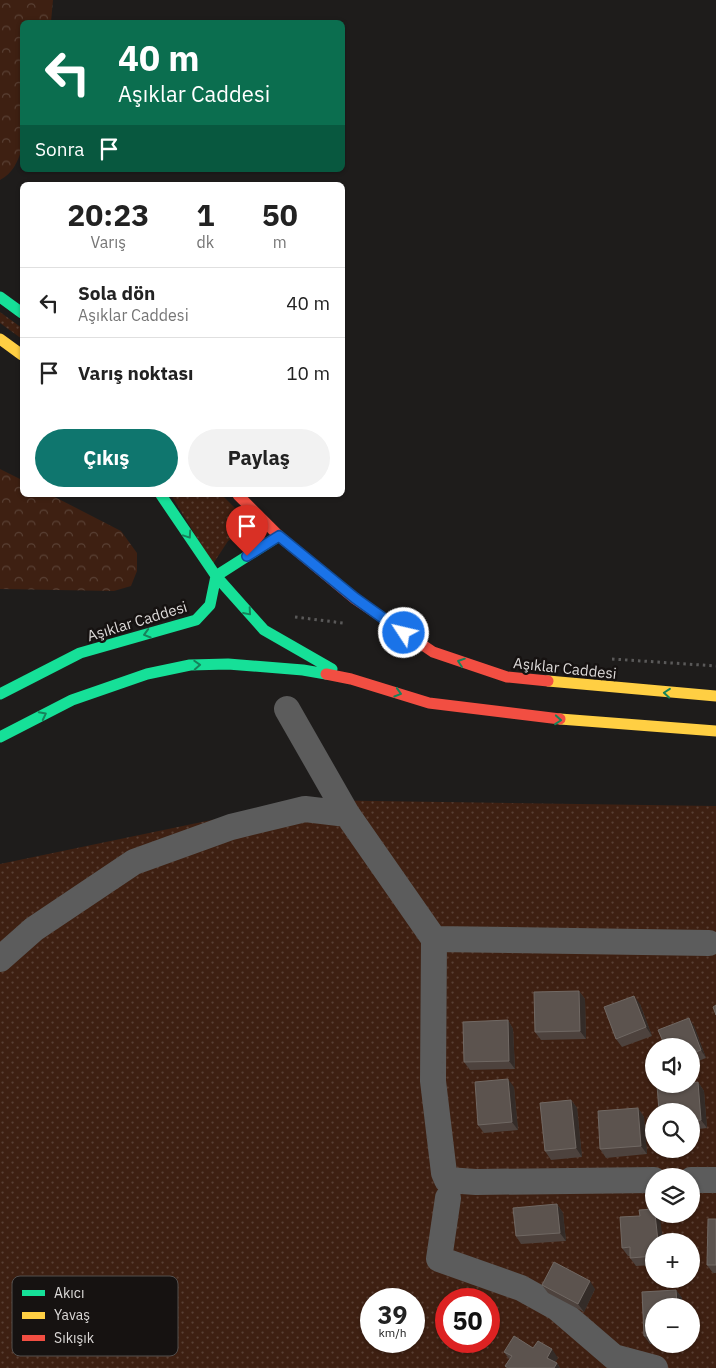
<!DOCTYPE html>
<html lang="tr">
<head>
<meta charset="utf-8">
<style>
  body { margin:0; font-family:"IBM Plex Sans",sans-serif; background:#f2f2f2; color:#222; height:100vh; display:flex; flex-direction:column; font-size:19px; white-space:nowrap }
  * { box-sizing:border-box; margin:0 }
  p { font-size:16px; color:#767676 }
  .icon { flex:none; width:28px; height:28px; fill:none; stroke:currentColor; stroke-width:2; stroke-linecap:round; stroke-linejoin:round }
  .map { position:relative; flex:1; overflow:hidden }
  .panel { position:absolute; left:20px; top:182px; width:325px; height:315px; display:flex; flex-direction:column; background:#fff; border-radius:8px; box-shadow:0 1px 4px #0004 }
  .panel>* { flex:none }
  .top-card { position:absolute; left:20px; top:20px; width:325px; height:152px; border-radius:8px; box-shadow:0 1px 4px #0004; background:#0b6e4f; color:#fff; overflow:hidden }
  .buttons { position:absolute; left:645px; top:1038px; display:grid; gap:10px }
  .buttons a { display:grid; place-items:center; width:55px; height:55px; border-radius:50%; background:#fff; box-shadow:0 1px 4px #0004; font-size:25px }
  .speed { position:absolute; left:360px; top:1288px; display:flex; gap:10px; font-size:25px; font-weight:700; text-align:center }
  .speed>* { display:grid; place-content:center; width:65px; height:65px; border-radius:50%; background:#fff; box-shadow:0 1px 4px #0004; line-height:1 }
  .speed small { font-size:12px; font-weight:400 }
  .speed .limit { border:8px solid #d22; background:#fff; color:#111 }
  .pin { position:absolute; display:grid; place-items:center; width:42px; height:42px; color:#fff; margin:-51px -21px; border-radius:50% 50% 50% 0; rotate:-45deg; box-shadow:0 0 5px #0007 }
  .pin .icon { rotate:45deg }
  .me { position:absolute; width:55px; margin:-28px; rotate:305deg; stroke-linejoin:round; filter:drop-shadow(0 0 4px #0008) }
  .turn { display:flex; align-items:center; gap:18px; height:105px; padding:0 15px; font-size:22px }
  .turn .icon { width:65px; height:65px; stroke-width:2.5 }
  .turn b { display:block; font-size:35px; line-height:42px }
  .then { display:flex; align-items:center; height:48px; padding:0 15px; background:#0003; gap:10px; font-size:19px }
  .eta { display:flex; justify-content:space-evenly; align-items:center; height:85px; text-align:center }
  .eta b { font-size:30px; font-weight:700; line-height:35px }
  .action { display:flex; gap:10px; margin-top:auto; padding:10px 15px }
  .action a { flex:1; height:58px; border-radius:30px; background:#0f766e; color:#fff; font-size:20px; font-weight:700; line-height:58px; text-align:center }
  .action a+a { background:#f2f2f2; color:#222 }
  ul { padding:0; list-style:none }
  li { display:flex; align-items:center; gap:15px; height:70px; padding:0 15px; border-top:1px solid #e0e0e0 }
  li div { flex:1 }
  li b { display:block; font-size:19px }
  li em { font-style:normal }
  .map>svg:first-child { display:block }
</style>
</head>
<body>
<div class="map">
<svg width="716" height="1368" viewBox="0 0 716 1368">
  <defs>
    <pattern id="green-dots" width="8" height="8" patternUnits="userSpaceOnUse" patternTransform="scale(1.25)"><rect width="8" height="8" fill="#3e2012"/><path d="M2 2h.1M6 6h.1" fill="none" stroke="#594034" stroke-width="1.8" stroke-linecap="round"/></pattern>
    <pattern id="forest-crowns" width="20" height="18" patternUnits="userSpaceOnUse" patternTransform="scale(1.25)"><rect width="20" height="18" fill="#3e2012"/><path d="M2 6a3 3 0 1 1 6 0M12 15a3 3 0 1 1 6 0" fill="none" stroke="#594034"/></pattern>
  </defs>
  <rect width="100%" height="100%" fill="#1e1c1b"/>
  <path fill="url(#green-dots)" fill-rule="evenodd" d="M0,312L22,328V339L0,323Z
    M171,495H222L254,527L228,541L213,564Z
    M307,800L716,806V1368H0V864ZM654,1046H691V1084H654ZM654,1111H691V1149H654ZM654,1176H691V1214H654ZM654,1241H691V1279H654ZM371,1299H414V1341H371ZM446,1299H489V1341H446ZM654,1306H691V1344H654Z"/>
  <path fill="url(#forest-crowns)" d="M0,0H53L51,22H22V149C17,163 13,173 0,180Z
    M0,469L22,480V495H51L121,531L137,553V571L131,586L114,591L0,589Z"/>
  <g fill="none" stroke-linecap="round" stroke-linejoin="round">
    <path stroke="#5a5959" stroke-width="3" stroke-dasharray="2.5 4" stroke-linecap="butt" d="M295,617L343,623
      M612,659L716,666"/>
    <path stroke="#5c5c5c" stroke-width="26" d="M287,709L347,814L434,939L433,1081L444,1173L447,1180L476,1182L654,1180
      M434,939L709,943
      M0,959L34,929L134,862L231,827L305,809L347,814
      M691,1180H716
      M448,1198L439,1259L521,1288L557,1308L614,1357L655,1368"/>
    <path stroke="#16e098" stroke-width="11" d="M0,297L22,313
      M161,495L216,576L264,630L332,669
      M0,694L80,653L196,620L210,605L216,576L279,536
      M0,737L72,700L147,674L190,665L228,664L303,670L326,674"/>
    <path stroke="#ffcf43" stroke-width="11" d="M0,339L22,355
      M548,681L716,696
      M560,719L716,731"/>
    <path stroke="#f24e42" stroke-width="11" d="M238,495L279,536L355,599L433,652L507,677L548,681
      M326,674L351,679L429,703L560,719"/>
  </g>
  <path fill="#4d423d" d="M579,991L585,999L586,1039L541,1040L535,1032Z
    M640,1004L652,1036L622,1047L616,1039Z
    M508,1020L513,1029L515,1069L470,1070L464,1062Z
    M694,1026L706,1058L691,1064V1046Z
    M698,1082L704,1091L707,1128L691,1130V1111Z
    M514,1087L518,1130L484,1133L478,1125Z
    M571,1100L577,1108L582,1157L551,1160L545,1151Z
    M638,1108L644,1117L647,1154L606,1158L600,1149Z
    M557,1204L563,1213L566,1241L521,1244L516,1236Z
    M660,1217L654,1241V1265L636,1266L630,1258V1256H628L622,1248Z
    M716,1219V1273H713L707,1265Z
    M542,1285L595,1289L584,1312L548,1293Z
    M676,1290L682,1298V1306H654V1344H650L644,1336L642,1292Z
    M533,1348L558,1358L555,1362L557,1363L560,1368H506L505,1366L509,1359L504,1352Z"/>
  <path fill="#342c28" d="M579,991L585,999L586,1039L580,1031Z
    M634,996L640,1004L652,1036L646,1027Z
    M689,1018L694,1026L706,1058L701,1050Z
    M508,1020L513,1029L515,1069L509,1061Z
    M508,1079L514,1087L518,1130L512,1122Z
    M698,1082L704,1091L707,1128L701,1120Z
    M571,1100L577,1108L582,1157L576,1148Z
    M638,1108L644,1117L647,1154L641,1146Z
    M557,1204L563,1213L566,1241L560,1233Z
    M655,1214H658L660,1217L663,1241H658Z
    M590,1281L595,1289L584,1312L578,1304Z
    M676,1290L682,1298V1306H677Z
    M552,1349L558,1358L553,1366L547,1358Z
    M557,1363L560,1368H554Z"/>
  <path fill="#5c534e" stroke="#706863" d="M579,991L580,1031L535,1032L534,992Z
    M634,996L646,1027L616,1039L604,1007Z
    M716,1005V1015L713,1007Z
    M689,1018L701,1050L691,1054V1046H665L658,1030Z
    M508,1020L509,1061L464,1062L463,1022Z
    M508,1079L512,1122L478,1125L475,1082Z
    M698,1082L701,1120L691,1121V1111H659L657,1085L691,1084V1083Z
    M571,1100L576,1148L545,1151L540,1103Z
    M638,1108L641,1146L600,1149L598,1111Z
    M557,1204L560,1233L516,1236L513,1208Z
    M654,1209V1214H655L658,1241H654V1256L630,1258V1247L622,1248L620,1217L640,1216L639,1210Z
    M708,1219H716V1265H707Z
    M554,1262L590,1281L578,1304L542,1285Z
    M676,1290L677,1306H654V1335L644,1336L642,1292Z
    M514,1336L533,1348L538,1341L552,1349L547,1358L557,1363L554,1368H508L505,1366L512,1356L504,1352Z"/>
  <defs><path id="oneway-chevron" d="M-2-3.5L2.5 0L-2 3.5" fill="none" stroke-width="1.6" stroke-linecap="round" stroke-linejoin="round" transform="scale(1.25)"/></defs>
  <g stroke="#16835b">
    <use href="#oneway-chevron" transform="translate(188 535) rotate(56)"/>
    <use href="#oneway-chevron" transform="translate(248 612) rotate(49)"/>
    <use href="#oneway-chevron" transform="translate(147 634) rotate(164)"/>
    <use href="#oneway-chevron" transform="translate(461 662) rotate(-161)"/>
    <use href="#oneway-chevron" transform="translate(197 665) rotate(-3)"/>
    <use href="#oneway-chevron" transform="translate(398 693) rotate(17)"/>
    <use href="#oneway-chevron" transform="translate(667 693) rotate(-175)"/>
    <use href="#oneway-chevron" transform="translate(43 715) rotate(-27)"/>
    <use href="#oneway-chevron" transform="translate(558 720) rotate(5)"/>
  </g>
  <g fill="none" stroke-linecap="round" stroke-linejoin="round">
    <defs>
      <path id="route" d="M247,556L279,536L355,598L404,633"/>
    </defs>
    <use href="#route" stroke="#114b97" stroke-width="12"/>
    <use href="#route" stroke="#1a73e8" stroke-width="9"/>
  </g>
  <g text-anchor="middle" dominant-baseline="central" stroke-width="5" stroke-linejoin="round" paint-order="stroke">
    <g font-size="15" fill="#dddad9" stroke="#161211">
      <text transform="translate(137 621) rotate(-17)">Aşıklar Caddesi</text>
      <text transform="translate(565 668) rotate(6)">Aşıklar Caddesi</text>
    </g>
  </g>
  <rect x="12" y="1276" width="166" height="80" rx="8" fill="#161211" stroke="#524e4d" stroke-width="1"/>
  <rect x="22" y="1290" width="23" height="6" fill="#16e098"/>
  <rect x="22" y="1312" width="23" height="7" fill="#ffcf43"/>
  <rect x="22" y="1335" width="23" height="6" fill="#f24e42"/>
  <g font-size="14" fill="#dddad9">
    <text x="54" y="1298">Akıcı</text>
    <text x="54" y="1320">Yavaş</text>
    <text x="54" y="1343">Sıkışık</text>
  </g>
</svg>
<div class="buttons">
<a><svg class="icon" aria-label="sound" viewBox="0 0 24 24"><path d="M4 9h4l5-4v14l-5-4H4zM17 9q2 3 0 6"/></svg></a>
<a><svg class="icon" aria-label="search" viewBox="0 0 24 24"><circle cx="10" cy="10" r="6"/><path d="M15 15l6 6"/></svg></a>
<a><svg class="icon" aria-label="layers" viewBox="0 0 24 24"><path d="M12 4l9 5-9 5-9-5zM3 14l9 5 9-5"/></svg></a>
<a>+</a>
<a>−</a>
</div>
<div class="speed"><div>39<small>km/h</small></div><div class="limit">50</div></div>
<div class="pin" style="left:247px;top:556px;background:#d93025"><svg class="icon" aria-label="arrive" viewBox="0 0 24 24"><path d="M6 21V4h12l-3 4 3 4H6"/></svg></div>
<svg class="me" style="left:404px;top:633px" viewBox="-20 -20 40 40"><circle r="17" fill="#1a73e8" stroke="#fff" stroke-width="3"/><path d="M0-11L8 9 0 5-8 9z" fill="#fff"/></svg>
<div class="top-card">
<div class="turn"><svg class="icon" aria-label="left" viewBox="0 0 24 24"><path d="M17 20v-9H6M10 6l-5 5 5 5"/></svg><div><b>40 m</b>Aşıklar Caddesi</div></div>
<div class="then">Sonra<svg class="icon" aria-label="arrive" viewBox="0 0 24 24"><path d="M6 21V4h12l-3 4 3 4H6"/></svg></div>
</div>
<section class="panel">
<div class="eta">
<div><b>20:23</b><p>Varış</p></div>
<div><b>1</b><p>dk</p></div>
<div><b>50</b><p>m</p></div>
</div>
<ul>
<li><svg class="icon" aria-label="left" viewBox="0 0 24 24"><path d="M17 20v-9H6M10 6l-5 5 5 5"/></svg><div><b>Sola dön</b><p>Aşıklar Caddesi</p></div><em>40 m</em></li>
<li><svg class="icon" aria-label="arrive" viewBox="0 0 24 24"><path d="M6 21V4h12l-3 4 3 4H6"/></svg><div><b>Varış noktası</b></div><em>10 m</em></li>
</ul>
<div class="action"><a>Çıkış</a><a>Paylaş</a></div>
</section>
</div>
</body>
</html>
